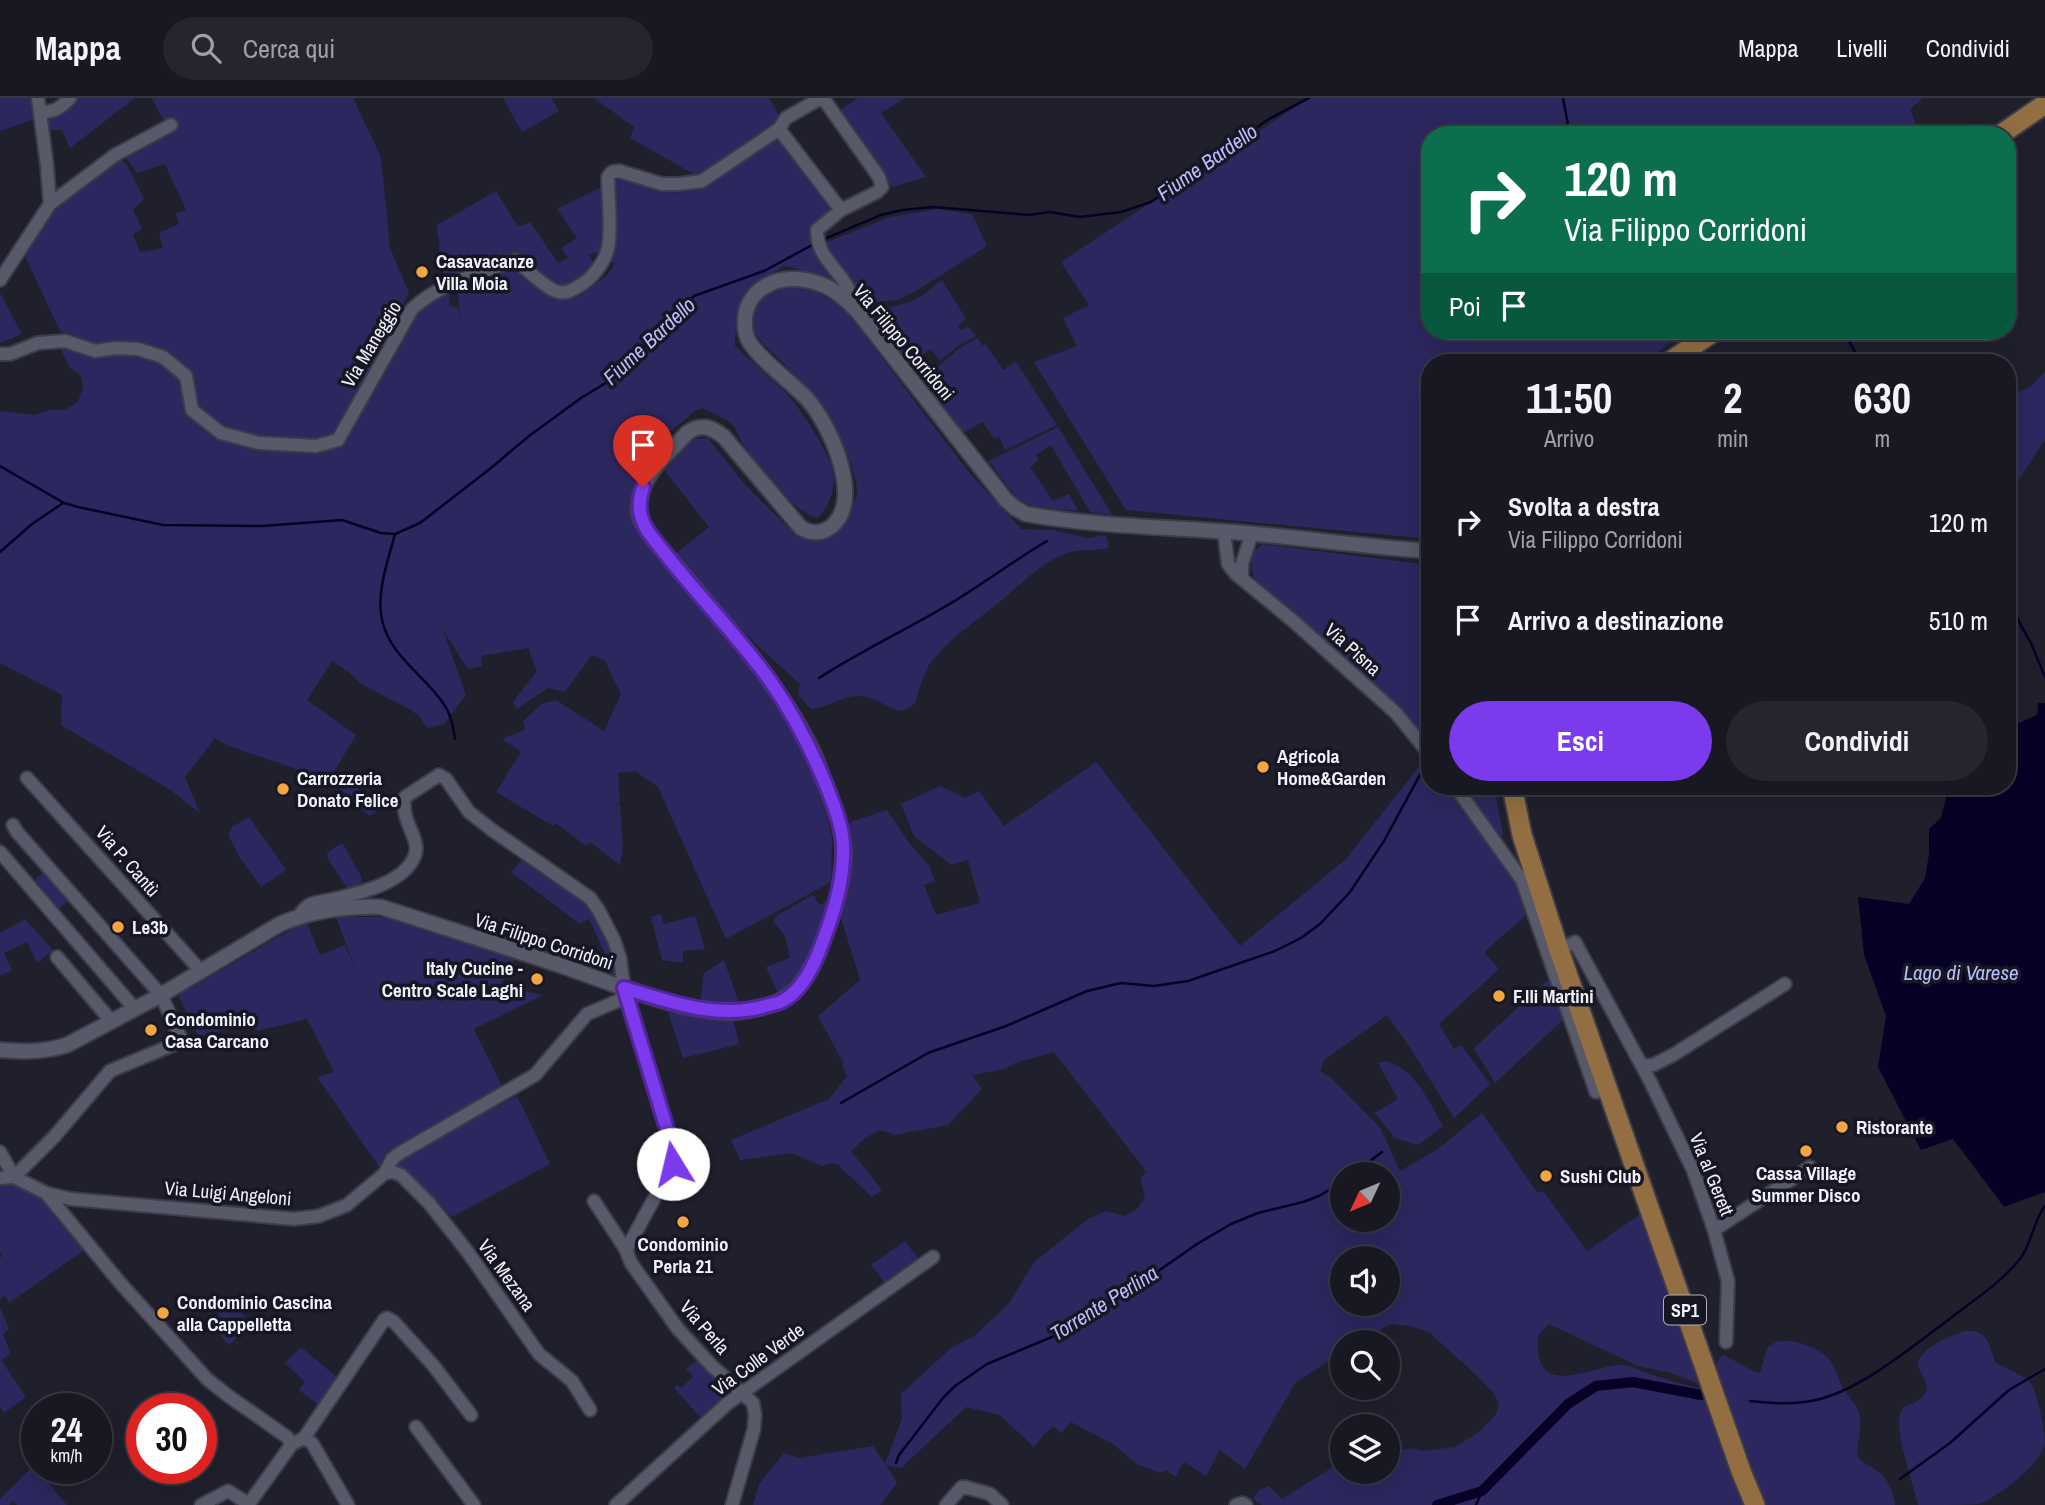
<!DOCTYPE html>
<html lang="it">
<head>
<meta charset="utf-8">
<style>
  body { margin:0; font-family:"Archivo Narrow",sans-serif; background:#25252f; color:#f1f3f6; height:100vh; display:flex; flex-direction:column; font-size:26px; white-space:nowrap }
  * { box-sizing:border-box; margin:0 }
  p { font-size:23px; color:#9fa0a5 }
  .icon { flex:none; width:38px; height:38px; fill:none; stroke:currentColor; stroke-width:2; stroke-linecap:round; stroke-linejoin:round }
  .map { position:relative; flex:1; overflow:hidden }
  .sheet { position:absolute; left:1421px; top:256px; width:595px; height:441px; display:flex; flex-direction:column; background:#181822; border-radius:28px; box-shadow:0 7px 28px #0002,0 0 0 2px #363740 }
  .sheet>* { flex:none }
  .top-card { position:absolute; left:1421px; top:28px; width:595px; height:214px; border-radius:28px; box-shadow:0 7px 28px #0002,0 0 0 2px #363740; background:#0b6e4f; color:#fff; overflow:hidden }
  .needle { width:46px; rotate:226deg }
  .buttons { position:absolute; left:1330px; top:1064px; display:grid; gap:14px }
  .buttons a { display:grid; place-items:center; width:70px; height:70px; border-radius:50%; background:#181822; box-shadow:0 7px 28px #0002,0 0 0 2px #363740; font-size:35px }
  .speed { position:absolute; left:21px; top:1295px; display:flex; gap:14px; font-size:35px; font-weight:700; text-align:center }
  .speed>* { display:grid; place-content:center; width:91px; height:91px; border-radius:50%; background:#181822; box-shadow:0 7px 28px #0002,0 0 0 2px #363740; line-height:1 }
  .speed small { font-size:18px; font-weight:400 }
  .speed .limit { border:10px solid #d22; background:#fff; color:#111 }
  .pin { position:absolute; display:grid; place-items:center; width:60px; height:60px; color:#fff; margin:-72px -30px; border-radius:50% 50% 50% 0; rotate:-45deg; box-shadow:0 0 7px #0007 }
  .pin .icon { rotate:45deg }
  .me { position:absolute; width:77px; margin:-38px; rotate:351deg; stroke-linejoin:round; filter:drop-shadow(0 0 5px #0008) }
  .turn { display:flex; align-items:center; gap:24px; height:147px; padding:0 28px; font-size:32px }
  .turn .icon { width:91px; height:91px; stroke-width:2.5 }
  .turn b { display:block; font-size:49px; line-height:60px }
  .then { display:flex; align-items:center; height:66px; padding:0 28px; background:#0003; gap:14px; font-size:26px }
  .eta { display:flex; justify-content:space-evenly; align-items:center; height:119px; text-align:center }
  .eta b { font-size:42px; font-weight:700; line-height:49px }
  .button { display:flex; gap:14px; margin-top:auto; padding:14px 28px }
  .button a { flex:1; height:80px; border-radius:42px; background:#7c3aed; color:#fff; font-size:28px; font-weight:700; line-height:80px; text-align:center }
  .button a+a { background:#25252f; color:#f1f3f6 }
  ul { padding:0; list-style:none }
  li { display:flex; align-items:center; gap:21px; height:98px; padding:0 28px }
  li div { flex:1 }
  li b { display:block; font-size:26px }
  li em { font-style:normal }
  header { display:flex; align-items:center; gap:42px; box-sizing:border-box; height:98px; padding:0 35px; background:#181822; border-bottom:2px solid #363740 }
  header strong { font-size:33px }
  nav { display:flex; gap:38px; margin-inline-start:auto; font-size:24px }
  .search { width:490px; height:63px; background:#25252f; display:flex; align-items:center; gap:18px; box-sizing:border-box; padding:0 24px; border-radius:38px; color:#9fa0a5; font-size:26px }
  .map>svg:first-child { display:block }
</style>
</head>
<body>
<header>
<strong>Mappa</strong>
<div class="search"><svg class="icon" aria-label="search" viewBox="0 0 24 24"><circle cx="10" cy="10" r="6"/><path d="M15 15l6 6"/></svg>Cerca qui</div>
<nav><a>Mappa</a><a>Livelli</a><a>Condividi</a></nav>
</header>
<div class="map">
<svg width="2045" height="1407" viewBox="0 0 2045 1407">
  <rect width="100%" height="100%" fill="#20202d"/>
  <path fill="#2c275e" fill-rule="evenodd" d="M0,0H31L34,21L0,33Z
    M77,0H135L70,50L62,32H48L44,17L63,14Z
    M152,0H353L381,59L390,150L409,195L394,226L398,242L410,220L442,194L450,196L449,208L458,209L460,223L457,187L512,167L545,191L556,186C543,179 531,172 526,157L508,159L448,184L444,182L439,152C441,144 436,136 437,127L496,93L518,129L530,124L558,165L568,160L561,150L577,140L557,111L604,88V150L597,155L588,156L596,168L585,179L570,186L580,198L607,177L615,166L609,160L612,85L621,78C632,82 644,88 656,92C701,105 741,64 775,40H779L832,109V115L812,130L809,137L822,166L833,175L845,193L809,174L784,168C775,174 764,180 757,187C741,202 735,227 735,248C752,264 770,280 787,296C801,311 830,355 833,375C836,391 829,408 818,420C792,413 760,371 745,349C740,342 737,331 731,325C724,319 711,315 702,310L695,313L669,335L651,352L642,365L630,403L631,413L635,424L662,463L765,589L787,622L806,661L822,699L832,739L831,784L726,841L658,689L635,673L618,675L620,703L612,714L620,705L623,750L620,767L590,744L586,748L556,725L553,728L496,694L521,654L502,641L525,632L523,623L543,605L556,602L604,633L621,596L605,563L592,557L565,594L548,590L517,611L513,604L537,573L528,550L481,558L482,568L468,571L443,532L466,597L444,626L427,630L420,619L411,612L361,586L350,575L332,563L307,602L356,637L329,682L229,648L215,640L185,679L200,715L169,691L61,627L62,597L0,565V313L34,317L51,312H64L78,304L83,289L81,278L70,269L60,250L73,239L60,233L24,156L56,107L116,62L123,63L127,67L144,101L133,112L142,131L133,136L140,154L163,150L159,135L179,126L176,116L186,112L165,66L137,75L123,56L129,51L177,28L166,27Z
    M503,0H551L559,13L522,34Z
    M594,0H769L781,22L773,31L699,79L630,40L634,29Z
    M858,0H905L881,15L926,79L892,89L839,13Z
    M1306,0H1923L1910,11L1920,37H1430V233H1688L1643,264H1430V441L1126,412L1034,264L1077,248L1063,220L1089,207L1061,164L1306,2Z
    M938,111L972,116L987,148L916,193L897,202L864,206L849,182L832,162L825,145L890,119Z
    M942,182L966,221L958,228L961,232L968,228L976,238L959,247L940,263L930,251L909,269L873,222L872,216C883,208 897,209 909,204C922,199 932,190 942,182Z
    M790,185L809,189L844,210L967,372L1021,431L1052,432L1088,440L1106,437L1109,450C1096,453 1083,451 1071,454C1044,461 1025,483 1004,500C980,521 951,538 931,564C926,570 917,596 916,604L907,611L899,613C885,608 871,597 856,598C840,599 827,610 811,611L798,597L800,586L758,548L726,515L675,456L709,429L662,369L684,342L708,340L746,388L798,439C818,438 843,432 851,411C854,405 858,397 857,391C852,348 813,298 785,267C777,258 756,240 752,231C745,218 757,196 769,190C775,187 784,186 790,185Z
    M0,195L22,236L0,245Z
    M978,240L982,248L985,245L1003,272L1016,264L1057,327L1005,352L999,339L995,341L982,324L962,336L929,290L930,284L940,278L935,271L960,250Z
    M2045,274V341L2007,400V300L2031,288Z
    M1058,329L1107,408L1112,417L1090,414L1051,347L1036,357L1039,362L1030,369L1053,403L1069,396L1078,413L1035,409L1019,403L991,366L987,364Z
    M1263,446L1430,467V651L1392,603L1377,588L1262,491C1251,476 1250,472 1253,454Z
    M1426,660L1430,665V688H1447L1514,781L1528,815L1484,854L1499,871L1439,926L1454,951L1461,947L1490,986L1454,1020L1411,951L1387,917L1324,962L1320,973L1330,979L1381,1031L1400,1073L1438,1051L1482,1015L1537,1094H1544L1587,1153L1641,1116L1699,1286L1671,1275L1638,1268L1549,1226L1538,1238C1538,1247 1537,1257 1541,1265C1551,1293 1601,1266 1621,1267C1630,1267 1638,1272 1647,1275C1665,1281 1685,1287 1704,1292C1710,1282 1715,1265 1722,1257C1736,1261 1746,1272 1760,1275L1767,1250C1769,1249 1774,1245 1776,1244C1791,1240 1816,1248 1827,1259C1835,1267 1837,1278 1842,1288C1847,1298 1856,1305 1859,1315C1863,1329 1857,1345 1857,1358C1862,1365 1869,1367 1876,1372C1888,1379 1893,1394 1895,1407H1262L1253,1401L1259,1392L1269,1388L1282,1401L1333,1369L1342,1366V1374H1388V1354L1413,1350L1423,1353L1455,1349L1479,1334L1496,1316L1499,1307L1495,1297L1475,1276L1429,1234L1410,1228L1391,1226L1378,1233L1364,1244H1342V1255L1296,1284L1245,1371L1220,1352L1206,1378L1184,1364L1175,1379L1166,1372L1160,1375L1137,1366L1113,1346L1071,1324L1061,1335L1054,1329L1046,1334L1034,1349L1000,1317L966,1309L901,1370L886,1367L897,1385L880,1407H753L759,1386L784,1355L799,1360L873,1348L885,1366L902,1321L901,1296L951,1250L974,1238L998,1216L1010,1204L1034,1164L1088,1121L1106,1113L1125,1118L1137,1111L1145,1100L1141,1080L1146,1073L1054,954L1015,965L1005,971L972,977L982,991L948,1027L894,1037L888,1034L878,1032L863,1042L851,1053L882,1092L872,1099L838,1067L831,1065L822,1068L791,1055L740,1062L731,1042L829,1001L847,978L842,967L844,966L818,918L860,882L839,813L850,762L847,728L853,723L887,712L911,747L928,766L935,783L924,787L936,817L980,805L968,762L951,767L914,738L901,706L940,688L965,700L979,693L1004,728L1096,664L1240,848L1346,761ZM1342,1076H1388V1122H1342ZM1342,1160H1388V1206H1342Z
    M340,678L378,705L396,696L399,701L369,718L335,686Z
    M1458,688H1494L1503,736L1498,740Z
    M249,719L286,772L261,789L240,760L228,737L232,729Z
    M340,746H343L361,778L362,786L358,791H348L328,761L327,755Z
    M525,758L590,804L611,839L618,877L586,869L606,858L589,821L580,826L511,774Z
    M47,771L72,800L56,813L36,790L40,787L35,782Z
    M813,797L816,800L815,802L822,807L825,803L827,805L821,827L801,874L779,897L766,869L790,860L785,838L773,823L776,818Z
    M660,816L664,826L695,818L705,851L683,853V865L662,862L651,819Z
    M336,819H385L516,860L500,888L543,897L474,931L502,988L387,1060L380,1070L317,979L334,974L307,921L257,933L251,926L198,938L178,897L299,827L307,825L320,857L345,847L356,872Z
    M25,821L53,852L37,865L27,844L4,855L12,872L0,878V835Z
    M724,862L739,905L700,904L704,875Z
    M1551,879L1566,919L1495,985L1474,950Z
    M669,910L733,921L739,946L683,960L667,911Z
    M1387,963C1416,973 1428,1002 1443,1028L1418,1047L1395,1040L1375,1015L1398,1001L1378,965Z
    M517,998L550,1066L452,1119L410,1075L397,1072L394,1067L402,1059Z
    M0,1082L16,1083L39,1094L87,1150L9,1205L5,1198L0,1201V1160L2,1158L0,1153Z
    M905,1143L919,1162L885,1185L871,1167Z
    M232,1205L252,1226L229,1247L209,1225Z
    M0,1209L9,1231L3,1236L11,1256L1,1262L26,1299L4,1315L0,1308Z
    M1964,1233C1987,1231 1989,1245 1995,1264C2005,1271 2024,1276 2032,1287C2038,1298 2045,1333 2045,1345C2041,1366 1997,1400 1978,1406C1968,1407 1930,1407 1918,1407C1914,1387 1891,1327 1902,1311C1905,1307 1911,1307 1916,1304C1921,1301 1924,1297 1927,1292C1927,1281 1920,1276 1917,1265C1927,1246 1945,1241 1964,1233Z
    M301,1249L339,1281L320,1308L299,1292L305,1284L285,1265Z
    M699,1260L726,1288L727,1293L723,1299L700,1319L674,1290L677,1287L681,1290L693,1279L686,1271Z
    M31,1370L34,1374L37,1372L67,1407H17L13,1403L9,1407H0V1401Z"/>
  <path fill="#080126" d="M2038,605H2045V1094L2004,1109L1953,1041L1921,1052L1878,969L1886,918L1864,857L1858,799L1909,806L1925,780L1929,756V731L1941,720L1949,688H2007V630L2037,617Z"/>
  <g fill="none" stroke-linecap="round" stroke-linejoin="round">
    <path stroke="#080126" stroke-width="2.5" d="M1563,0L1570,37
      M822,142L881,117L902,112L934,109L1029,117L1050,114L1080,119L1121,114L1151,104L1269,21L1309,0
      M1843,233L1861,264
      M0,368L64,405L78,409L163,427L262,428L342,422L381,435L395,436L420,425L491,370L529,338L581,300L614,280L631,265L672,216L694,198L764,173L816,145
      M395,436C388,462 376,495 382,522C390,558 424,577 443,605C451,616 453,628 455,641
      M0,454L32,426L63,405
      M2007,494L2020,526L2031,545L2045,579
      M819,580C865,550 915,528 961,499C990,481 1018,460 1047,443
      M841,1005L928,955L1006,928L1087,893L1121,885L1154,888L1188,883L1275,853L1301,840L1320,826L1350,794L1384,743L1428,662
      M1353,1076L1382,1054
      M1750,1303C1773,1306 1797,1307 1820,1301C1863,1290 1911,1249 1947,1223C1972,1203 2000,1186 2020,1161C2032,1146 2033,1123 2045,1108
      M896,1365L899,1357L943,1300L955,1288L987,1266L1052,1239L1134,1190L1197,1146L1231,1126L1258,1115L1303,1104L1319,1098L1342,1084
      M1900,1381L1950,1345L2009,1292L2045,1271
      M1476,1407L1482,1393"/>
    <path stroke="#080126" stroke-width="10" d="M1437,1407L1482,1393L1568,1306L1596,1288L1633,1284L1701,1297"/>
    <defs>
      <path id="minor" d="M823,0L879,79L882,89L877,94L841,112L817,132C817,157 833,166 845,185C850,192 853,202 857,210
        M41,14C55,14 60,10 70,0
        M779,31L841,112
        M50,106L115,57L171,27
        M0,182L50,106L47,68L38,0
        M0,256H10L38,245L65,243L95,253L116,250L138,251L163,259L186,278L192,312L221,335L259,345L316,348L338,342L412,211C440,185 480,175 515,162C526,170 547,192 559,194C566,196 573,192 579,188C592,181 605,164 608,150C612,133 608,97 608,79L612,74L619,73L662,86H679L702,83L779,31L786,20L821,0
        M1224,433L1228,466L1236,476L1292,522L1396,615L1430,657
        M1242,481V466L1252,435
        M27,680L201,873
        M1455,688L1522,782L1596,994
        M13,727L17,734L161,897L182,943L110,973L54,1039L14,1079
        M0,754L135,911
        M298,819C301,815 305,809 309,807C314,804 324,803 330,802C356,796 405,786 415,757C421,740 400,724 405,699L439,677L446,681L469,714L492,732L590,800L598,811L614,842L620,860L624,890L673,1055V1066L626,1152L631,1165L678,1231L712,1268L753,1305L755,1316L754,1331L732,1407
        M1559,852L1575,844L1650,983L1693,1072L1714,1132L1728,1183L1726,1244
        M57,859L112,924
        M1642,968L1653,967L1673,957L1785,886
        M0,1054L14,1079
        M385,1075L393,1074L401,1077L429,1105L467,1153L539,1256L572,1283L590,1312
        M0,1080L14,1079L46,1095L71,1101L294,1121L319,1118L347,1107L385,1075L392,1061L400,1055L535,977L587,916L620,902L624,890
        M46,1095L122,1187L207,1281L227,1297L287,1339L292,1346L248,1407
        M594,1103L626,1152
        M1714,1132L1810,1069
        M416,1329L474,1407
        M304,1340L312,1345L348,1407
        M292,1346L304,1340L384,1222L387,1220L394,1224L433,1267L471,1317
        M201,1407L228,1393L249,1406
        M616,1407L728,1305L933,1159
        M946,1407L962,1389H965L990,1396L1002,1407
        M1236,1407L1242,1405L1246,1407"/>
      <path id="tertiary" d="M0,952C24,954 44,954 67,947L161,897L280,826C311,813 348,808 381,809C443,829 506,849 568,870C614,886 688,917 736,914C789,909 805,890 823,843C833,816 844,785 844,756C843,730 834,708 825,685C820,673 817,661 811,650C774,575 708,508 655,443C649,436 643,428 640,420C630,387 668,356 687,335C701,325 712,329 724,339L801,430C813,437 826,435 835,425C861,396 830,327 808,302C794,286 750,255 746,236C737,190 782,171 820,186C835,191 847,202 858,214L1006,402L1015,410L1026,416C1092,428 1166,429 1233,434C1299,439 1364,449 1430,453"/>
      <path id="primary" d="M2000,37L2045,6
        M1669,264L1715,233
        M1512,688L1522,737L1559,852L1741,1373L1755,1407"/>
    </defs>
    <use href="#minor" stroke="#3d3c48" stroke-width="16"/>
    <use href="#tertiary" stroke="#3d3c48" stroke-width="18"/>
    <use href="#primary" stroke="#3d3c48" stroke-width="23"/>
    <use href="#minor" stroke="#585969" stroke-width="12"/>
    <use href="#tertiary" stroke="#585969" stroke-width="14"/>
    <use href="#primary" stroke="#936e43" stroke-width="19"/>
  </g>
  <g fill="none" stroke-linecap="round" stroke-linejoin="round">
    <defs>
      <path id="route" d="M643,389C638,405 638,417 647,432C685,485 733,531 771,584C794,617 811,651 826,687C835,710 845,734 843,759C842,793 830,825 818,856C811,873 800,893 784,902C780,905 773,906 769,907C719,923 671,904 624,890L670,1041L673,1055V1066"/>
    </defs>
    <use href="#route" stroke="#51269a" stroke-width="18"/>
    <use href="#route" stroke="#7c3aed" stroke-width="12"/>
  </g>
  <g fill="#f2a541" stroke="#171723" stroke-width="2.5">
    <circle cx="422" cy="174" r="7"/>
    <circle cx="1263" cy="669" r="7"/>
    <circle cx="283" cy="691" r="7"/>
    <circle cx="118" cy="829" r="7"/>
    <circle cx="537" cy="881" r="7"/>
    <circle cx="1499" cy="898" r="7"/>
    <circle cx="151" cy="932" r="7"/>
    <circle cx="1842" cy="1029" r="7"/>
    <circle cx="1806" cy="1053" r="7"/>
    <circle cx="1546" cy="1078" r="7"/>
    <circle cx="683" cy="1124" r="7"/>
    <circle cx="163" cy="1215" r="7"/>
  </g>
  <g text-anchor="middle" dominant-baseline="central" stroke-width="7" stroke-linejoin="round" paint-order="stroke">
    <rect fill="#171723" stroke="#b0b0ba" stroke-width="2" x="1664" y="1197.5" width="42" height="29" rx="5"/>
    <g font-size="18" font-weight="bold" fill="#f1f1fb">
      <text x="1685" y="1212">SP1</text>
    </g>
    <g font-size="19" font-weight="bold" fill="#f1f1fb" stroke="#171723" text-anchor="start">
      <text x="436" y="163">Casavacanze<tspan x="436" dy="22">Villa Moia</tspan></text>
      <text x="1277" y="658">Agricola<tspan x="1277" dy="22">Home&amp;Garden</tspan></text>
      <text x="297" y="680">Carrozzeria<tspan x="297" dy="22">Donato Felice</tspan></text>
      <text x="132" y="829">Le3b</text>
      <text x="523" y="870" text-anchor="end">Italy Cucine -<tspan x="523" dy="22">Centro Scale Laghi</tspan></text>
      <text x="1513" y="898">F.lli Martini</text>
      <text x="165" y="921">Condominio<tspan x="165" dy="22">Casa Carcano</tspan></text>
      <text x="1856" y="1029">Ristorante</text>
      <text x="1806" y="1075" text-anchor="middle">Cassa Village<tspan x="1806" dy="22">Summer Disco</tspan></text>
      <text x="1560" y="1078">Sushi Club</text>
      <text x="683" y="1146" text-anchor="middle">Condominio<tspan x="683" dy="22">Perla 21</tspan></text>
      <text x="177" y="1204">Condominio Cascina<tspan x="177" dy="22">alla Cappelletta</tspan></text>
    </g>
    <g font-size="19" fill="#f1f1fb" stroke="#171723">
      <text transform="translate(904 244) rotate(50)">Via Filippo Corridoni</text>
      <text transform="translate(371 246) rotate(-59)">Via Maneggio</text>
      <text transform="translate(1353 551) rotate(42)">Via Pisna</text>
      <text transform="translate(128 763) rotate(49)">Via P. Cantù</text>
      <text transform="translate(544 843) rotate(18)">Via Filippo Corridoni</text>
      <text transform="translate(1712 1076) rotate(68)">Via al Gerett</text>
      <text transform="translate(228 1095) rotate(5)">Via Luigi Angeloni</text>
      <text transform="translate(507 1177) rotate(54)">Via Mezana</text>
      <text transform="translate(705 1229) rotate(49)">Via Perla</text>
      <text transform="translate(758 1261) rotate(-36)">Via Colle Verde</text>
    </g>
    <g font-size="21" font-style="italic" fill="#bbbcfe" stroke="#171723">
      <text transform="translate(1207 64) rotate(-35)">Fiume Bardello</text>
      <text transform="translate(649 243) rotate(-43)">Fiume Bardello</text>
      <text x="1961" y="874">Lago di Varese</text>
      <text transform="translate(1104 1205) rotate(-32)">Torrente Perlina</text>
    </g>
  </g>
</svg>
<div class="buttons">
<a><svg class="needle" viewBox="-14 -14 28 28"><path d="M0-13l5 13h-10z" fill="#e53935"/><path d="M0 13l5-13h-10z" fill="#9fa0a5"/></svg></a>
<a><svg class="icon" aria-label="sound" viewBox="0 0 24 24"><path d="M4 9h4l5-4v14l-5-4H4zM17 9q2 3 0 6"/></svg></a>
<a><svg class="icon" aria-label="search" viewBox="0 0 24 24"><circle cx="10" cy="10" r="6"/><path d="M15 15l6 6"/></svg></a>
<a><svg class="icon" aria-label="layers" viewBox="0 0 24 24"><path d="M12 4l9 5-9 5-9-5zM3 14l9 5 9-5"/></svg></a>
</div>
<div class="speed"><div>24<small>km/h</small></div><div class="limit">30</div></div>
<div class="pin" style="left:643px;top:389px;background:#d93025"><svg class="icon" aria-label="arrive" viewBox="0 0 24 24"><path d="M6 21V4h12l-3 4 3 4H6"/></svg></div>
<svg class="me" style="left:673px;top:1066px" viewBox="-20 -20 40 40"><circle r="19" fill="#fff"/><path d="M0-13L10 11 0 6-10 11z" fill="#7c3aed"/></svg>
<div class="top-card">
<div class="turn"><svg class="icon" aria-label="right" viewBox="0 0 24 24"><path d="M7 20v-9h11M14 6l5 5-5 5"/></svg><div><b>120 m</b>Via Filippo Corridoni</div></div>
<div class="then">Poi<svg class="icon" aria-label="arrive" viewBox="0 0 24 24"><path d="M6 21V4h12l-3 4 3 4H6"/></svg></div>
</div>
<section class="sheet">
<div class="eta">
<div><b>11:50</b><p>Arrivo</p></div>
<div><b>2</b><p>min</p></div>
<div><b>630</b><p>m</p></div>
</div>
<ul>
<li><svg class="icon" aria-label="right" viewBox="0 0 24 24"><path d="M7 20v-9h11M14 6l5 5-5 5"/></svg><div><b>Svolta a destra</b><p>Via Filippo Corridoni</p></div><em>120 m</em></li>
<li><svg class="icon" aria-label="arrive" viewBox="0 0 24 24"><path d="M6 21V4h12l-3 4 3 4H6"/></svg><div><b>Arrivo a destinazione</b></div><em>510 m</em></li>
</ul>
<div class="button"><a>Esci</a><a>Condividi</a></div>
</section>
</div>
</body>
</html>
